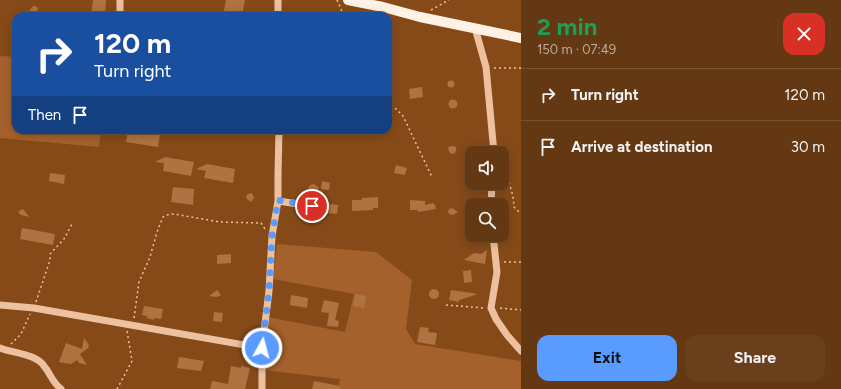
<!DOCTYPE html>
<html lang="en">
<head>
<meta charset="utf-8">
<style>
  body { margin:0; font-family:Figtree,sans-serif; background:#6a3f1b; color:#f1f3f6; height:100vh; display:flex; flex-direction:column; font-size:15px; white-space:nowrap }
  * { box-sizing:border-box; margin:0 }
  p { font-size:13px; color:#bbac9f }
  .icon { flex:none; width:22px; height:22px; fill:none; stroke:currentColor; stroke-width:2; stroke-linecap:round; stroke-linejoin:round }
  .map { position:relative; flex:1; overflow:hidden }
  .side { display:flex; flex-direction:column; background:#643812; width:320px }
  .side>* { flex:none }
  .banner { position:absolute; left:12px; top:12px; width:380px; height:122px; border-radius:12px; box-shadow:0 2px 10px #0003,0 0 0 1px #785232; background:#1a4fa0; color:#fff; overflow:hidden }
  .buttons { position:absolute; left:465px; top:146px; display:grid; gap:8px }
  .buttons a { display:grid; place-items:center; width:44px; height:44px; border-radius:8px; background:#643812; box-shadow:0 2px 10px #0003,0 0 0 1px #785232; font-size:20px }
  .pin { position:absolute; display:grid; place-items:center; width:34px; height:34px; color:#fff; margin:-17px; border:2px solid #fff; border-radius:50%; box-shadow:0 1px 4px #0007 }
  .me { position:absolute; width:44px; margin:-22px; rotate:7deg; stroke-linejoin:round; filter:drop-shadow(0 0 3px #0008) }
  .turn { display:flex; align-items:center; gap:14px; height:84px; padding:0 16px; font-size:18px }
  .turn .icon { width:52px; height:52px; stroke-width:2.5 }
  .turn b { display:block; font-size:28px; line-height:34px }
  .then { display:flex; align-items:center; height:38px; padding:0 16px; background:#0003; gap:8px; font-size:15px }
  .round { display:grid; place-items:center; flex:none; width:42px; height:42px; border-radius:12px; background:#6a3f1b }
  .summary { display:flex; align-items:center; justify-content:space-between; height:68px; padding:0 16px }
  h1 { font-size:24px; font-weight:700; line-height:30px; color:#1e9e55 }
  .action { display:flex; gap:8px; margin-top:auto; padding:8px 16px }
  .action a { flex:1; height:46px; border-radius:12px; background:#5a9bff; color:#111; font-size:16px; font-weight:700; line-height:46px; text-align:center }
  .action a+a { background:#6a3f1b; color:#f1f3f6 }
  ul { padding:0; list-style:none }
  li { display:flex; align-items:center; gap:12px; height:52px; padding:0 16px; border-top:1px solid #785232 }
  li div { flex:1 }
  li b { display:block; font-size:15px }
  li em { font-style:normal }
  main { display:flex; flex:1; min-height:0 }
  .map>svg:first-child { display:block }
</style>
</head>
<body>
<main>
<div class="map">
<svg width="521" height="389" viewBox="0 0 521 389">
  <rect width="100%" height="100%" fill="#864a18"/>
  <path fill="#a4612b" d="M0,56L16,57V130H101L99,147L0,138Z
    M277,244L376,252L412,280L406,329L415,344L521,361V389H338L340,379L263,370L267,317L345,332L354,294L273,279Z"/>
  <path fill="#af7241" d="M93,0H106L105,16L91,15Z
    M226,0H245L242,16H223Z
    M33,6H35L38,8L37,12L35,13L29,11Z
    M447.5 84a3.5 3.5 0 1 1 7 0a3.5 3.5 0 1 1-7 0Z
    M422,87L423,97L410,99L409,89Z
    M448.5 104a4.5 4.5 0 1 1 9 0a4.5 4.5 0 1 1-9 0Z
    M128,130L160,134L158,147L126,142Z
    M453,146L456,147V150L455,153L452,154L449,152L448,147Z
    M165,157L194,162L191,176L163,171L164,163L155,162Z
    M207,164L235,169L233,183L204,178L206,171L196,169Z
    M396,165L407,168L405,175L394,173Z
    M50,173L65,175L64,184L49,181Z
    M322,181L330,183L329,190L321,189Z
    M314,184L319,188L316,193L312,194L309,192L308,188L310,185Z
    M173,187L194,189L193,205L171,202Z
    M251,193L253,195L254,198L251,202L247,199L246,196L248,194Z
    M378,197V208H373V210L352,211V200H362V198Z
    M410,200L425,201V205L433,203L435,205L436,209L418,212L417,210H410Z
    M320,203L338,205L337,214L319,212Z
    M452,208L458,212L453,215L449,214L448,211L449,209Z
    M22,209L24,210L29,217L21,215L18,212Z
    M22,228L55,234L53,245L20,239Z
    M487,250L485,264L464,260L474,253L481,254Z
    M231,254V263L217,264V255Z
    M471,270L472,282L464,283L463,271Z
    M429 294a5 5 0 1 1 10 0a5 5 0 1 1-10 0Z
    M217,290L221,295L217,297L209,296Z
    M451,290L478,294L459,300V302L449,300Z
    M355,294L366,296L364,308L353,306Z
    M291,295L308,298L307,308L290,305Z
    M324,300L339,303L335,320L339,321L338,327L327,326L329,313L321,312Z
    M144,306L163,309L161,319L154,318V320L147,318V316L142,315Z
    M214,312L223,313L222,322L213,321Z
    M420,327L429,328L428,332L437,333L435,345L417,342Z
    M84,338L89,345L88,348L80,354L87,365L79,363L77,360L71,364L59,362L66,343L82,349Z
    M179,357L204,361L201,371L177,368Z
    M231,366L241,368V366L250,368L245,389H210L212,381L228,384Z
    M314,381L340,386V389H312Z"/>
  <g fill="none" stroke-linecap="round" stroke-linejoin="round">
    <path stroke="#edc19f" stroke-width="1.5" stroke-dasharray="2 3" stroke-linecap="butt" d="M337,0L344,16
      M431,10L449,0
      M494,68H521
      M388,101L403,116L432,177
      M502,165H504L513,196L514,207L521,214
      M504,262H521
      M36,302L50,260V254L64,239L73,222
      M446,305L484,308
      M500,308L521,310
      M134,318L139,282L150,257L157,232L163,217L167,215L174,214L220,222L261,223L265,229
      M11,344L21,334L30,314
      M117,389L132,361L127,331"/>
    <path stroke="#edc19f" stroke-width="7" d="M120,16V0
      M278,16V0
      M475,28L486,67L494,153
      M278,201L312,206
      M491,205L492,183
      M493,235L497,272L491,308L496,319L507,335L521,351
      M0,305L34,308L262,348L269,291L272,236L278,201V174L279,130
      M0,348C13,353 36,354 44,366C51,374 51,381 61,389
      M262,348V389"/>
    <path stroke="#fff2e4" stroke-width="10" d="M348,0L383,7L420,17L521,38"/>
  </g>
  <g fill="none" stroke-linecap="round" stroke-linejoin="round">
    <path stroke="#5a9bff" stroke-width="7" stroke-dasharray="0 12.6" d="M262,348L269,291L272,236L278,200L312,206"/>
  </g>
</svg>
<div class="buttons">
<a><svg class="icon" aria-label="sound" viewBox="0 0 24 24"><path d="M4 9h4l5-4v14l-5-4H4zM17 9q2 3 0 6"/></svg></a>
<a><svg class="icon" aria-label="search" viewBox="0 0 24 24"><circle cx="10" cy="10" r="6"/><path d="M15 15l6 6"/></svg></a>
</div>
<div class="pin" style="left:312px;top:206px;background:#d93025"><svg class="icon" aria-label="arrive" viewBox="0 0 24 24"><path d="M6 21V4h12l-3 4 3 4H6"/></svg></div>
<svg class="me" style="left:262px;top:348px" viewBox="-20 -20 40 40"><circle r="17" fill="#5a9bff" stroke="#fff" stroke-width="3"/><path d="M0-11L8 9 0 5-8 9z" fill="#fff"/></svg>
<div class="banner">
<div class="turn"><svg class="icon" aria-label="right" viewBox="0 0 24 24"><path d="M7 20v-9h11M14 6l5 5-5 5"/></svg><div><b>120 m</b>Turn right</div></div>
<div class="then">Then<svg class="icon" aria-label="arrive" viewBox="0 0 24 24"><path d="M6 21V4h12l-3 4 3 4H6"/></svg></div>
</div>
</div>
<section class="side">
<div class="summary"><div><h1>2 min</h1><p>150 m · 07:49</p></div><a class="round" style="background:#d93025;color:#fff"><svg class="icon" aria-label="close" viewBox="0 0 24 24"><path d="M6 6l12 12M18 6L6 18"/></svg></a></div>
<ul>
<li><svg class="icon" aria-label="right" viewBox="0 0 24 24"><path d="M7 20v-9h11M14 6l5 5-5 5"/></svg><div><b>Turn right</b></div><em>120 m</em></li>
<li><svg class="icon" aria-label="arrive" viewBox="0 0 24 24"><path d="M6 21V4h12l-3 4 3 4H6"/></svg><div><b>Arrive at destination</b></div><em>30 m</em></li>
</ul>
<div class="action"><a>Exit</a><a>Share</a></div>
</section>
</main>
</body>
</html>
